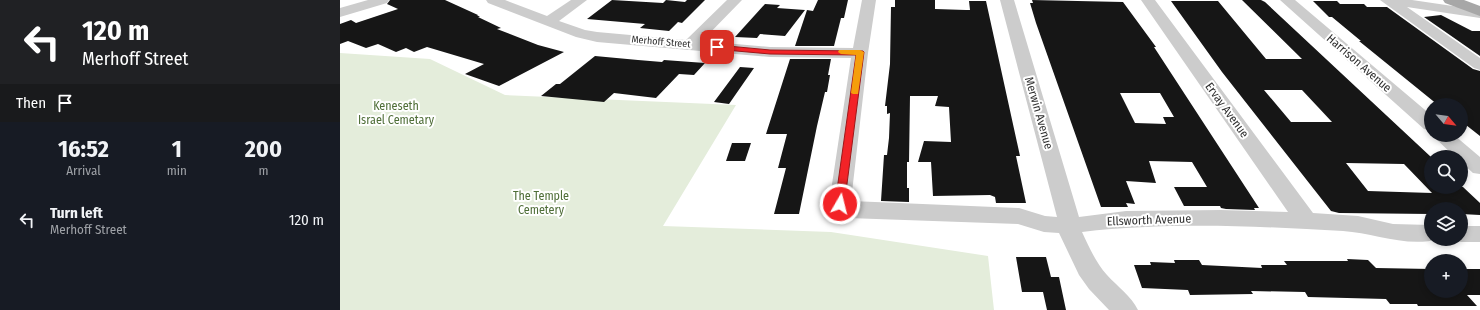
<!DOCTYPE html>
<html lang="en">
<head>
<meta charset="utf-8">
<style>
  body { margin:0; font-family:"Fira Sans Condensed",sans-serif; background:#242831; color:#f1f3f6; height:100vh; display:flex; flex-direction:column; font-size:15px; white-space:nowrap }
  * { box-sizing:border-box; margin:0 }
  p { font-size:13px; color:#9ea1a6 }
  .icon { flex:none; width:22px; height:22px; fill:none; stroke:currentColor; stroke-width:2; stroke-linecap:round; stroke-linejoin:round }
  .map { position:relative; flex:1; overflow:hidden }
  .sheet { display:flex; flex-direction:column; background:#171b24; width:340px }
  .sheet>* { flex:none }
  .top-card { background:#202124; color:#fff; overflow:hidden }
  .needle { width:26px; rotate:119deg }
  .buttons { position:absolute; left:1084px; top:98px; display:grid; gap:8px }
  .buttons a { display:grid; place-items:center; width:44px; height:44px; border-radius:50%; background:#171b24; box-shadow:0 2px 6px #0003; font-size:20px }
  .pin { position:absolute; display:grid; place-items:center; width:34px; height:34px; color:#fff; margin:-17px; border-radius:8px; box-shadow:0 2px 6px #0006 }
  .me { position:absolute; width:44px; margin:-22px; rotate:8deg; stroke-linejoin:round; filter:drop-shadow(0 0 3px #0008) }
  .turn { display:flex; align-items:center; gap:14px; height:84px; padding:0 16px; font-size:18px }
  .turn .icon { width:52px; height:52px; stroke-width:2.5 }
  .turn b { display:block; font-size:28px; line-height:34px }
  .then { display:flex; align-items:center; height:38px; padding:0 16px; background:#0003; gap:8px; font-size:15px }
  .eta { display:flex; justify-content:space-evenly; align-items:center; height:68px; text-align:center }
  .eta b { font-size:24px; font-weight:700; line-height:28px }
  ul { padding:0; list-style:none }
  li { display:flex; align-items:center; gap:12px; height:60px; padding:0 16px }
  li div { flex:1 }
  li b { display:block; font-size:15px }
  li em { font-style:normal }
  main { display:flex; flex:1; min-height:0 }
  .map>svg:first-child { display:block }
</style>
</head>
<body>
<main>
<section class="sheet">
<div class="top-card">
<div class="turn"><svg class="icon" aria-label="left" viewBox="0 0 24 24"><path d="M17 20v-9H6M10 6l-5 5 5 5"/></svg><div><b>120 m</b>Merhoff Street</div></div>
<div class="then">Then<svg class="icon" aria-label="arrive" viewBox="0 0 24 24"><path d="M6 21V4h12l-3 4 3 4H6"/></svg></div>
</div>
<div class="eta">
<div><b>16:52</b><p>Arrival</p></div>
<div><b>1</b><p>min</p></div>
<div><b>200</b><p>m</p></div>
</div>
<ul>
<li><svg class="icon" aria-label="left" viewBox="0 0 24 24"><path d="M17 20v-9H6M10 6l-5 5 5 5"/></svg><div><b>Turn left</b><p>Merhoff Street</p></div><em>120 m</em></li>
</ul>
</section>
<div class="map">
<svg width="1140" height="310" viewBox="0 0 1140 310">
  <rect width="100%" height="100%" fill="#fff"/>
  <path fill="#e4eddb" d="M0,53L90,59L165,95L396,105L323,226L491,232L648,256L654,310H0Z"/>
  <path fill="#161616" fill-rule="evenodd" d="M50,0H105L138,15H137L140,17H138L161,28L157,29L198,45L224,52L159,86L125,74L144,64L87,47L74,52L66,48L56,52L38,44L26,48L8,41L0,44V24L11,20L16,23L58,9L47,4Z
    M272,0L323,3L326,0L345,2L347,0H365L342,23L338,22L329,31L300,28L305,24L247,19Z
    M478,0H508L504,18H501L494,46H455L467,10L473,11Z
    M555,0H595V9L626,10H630L629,1H646L680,156H676L686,203H656L655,197L650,195L593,196L591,162H578L584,141L611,142L609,107L595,106L598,96H570L569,162H567V188H569V202L541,201L544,155H547L549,138L550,113L547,114V106H545L550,64L551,7H555Z
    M692,0L783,2L816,47H814L919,208H914L915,210L886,209L881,208L880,206H844L834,187H867L852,162L809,161L816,183L786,181L795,204L786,203L788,207H761L696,23L690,3H693ZM780,93H820L834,117H823L826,124L795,123Z
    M902,0H921L925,2L1091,157V187H1123L1140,203V215L1121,214V209H1091V214L999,213L991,211L882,72L831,1H878L926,59H962ZM924,90H962L992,122H951ZM1006,163L1064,164L1092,193L1028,191Z
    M973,1H997L1000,4H1024L1027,7H1047L1133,69L1140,71V136L1126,125H1121V105H1098L1019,41H1021L992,17H989Z
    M425,4L440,5L437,8L465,10L445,36L420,34L417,38L395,37Z
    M1101,15L1132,31H1140V56L1084,17Z
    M255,56L298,60L322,62L324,60L365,63L354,75L339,74L316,98L274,93L264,102L201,96L216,84H220Z
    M450,59H491L488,75H490L487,92H485L477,126L459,214H434L446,168H438L447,134H426Z
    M400,67L414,68L389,104L374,102Z
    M392,143H411L405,161H386Z
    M676,257H706L711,277H719L726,310H707L703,292H682Z
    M1007,259L1028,260L1036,268L1091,269V291H1121V269H1140V295H1127L1137,306H1078L1077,304H1050L1046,299L968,297L965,292L911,291L913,294L850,295L848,290L802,288L794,265H811L810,262L835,263L834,260H859L862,265L922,268L921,265H947L944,261H1008Z"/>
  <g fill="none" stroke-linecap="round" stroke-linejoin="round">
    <path fill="#ccc" fill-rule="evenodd" d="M28,0H49L47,3L0,17V8Z
      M146,0H165L207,16L231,0H247L219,21L245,30L257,32L346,40L387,0H402L362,41L430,47L513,48L522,0H536L528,53L511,201L679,208L705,216L717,217L660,0H674L739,217L786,211L881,210L948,212L801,0H815L973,213L1018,216L1053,224L1091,225V239H1099C1067,248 1034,233 1003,231C916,226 828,222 742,232C749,247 756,263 767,275C778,287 791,296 798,310H769L749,289L739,275L719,233L704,232L678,224L508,218C499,215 494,212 489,204L511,58L430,57L257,42L236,37L148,3Z
      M940,0H955L1091,115V131L1084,129Z
      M1040,0H1072L1140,10V18L1067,7L1140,58V70L1134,68Z
      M1092,135H1114L1140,157V174L1133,173L1121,162V157H1115Z
      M1121,226H1140V242H1121L1113,240L1121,239Z"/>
    <path fill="#a7a7a7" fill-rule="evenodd" d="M1103,0H1124L1140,6V16L1105,3Z"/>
  </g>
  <path fill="#f32327" stroke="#9e1719" d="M377,45L430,50L523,51L524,52L504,207H497L495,204L516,55L430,54L374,49L373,47Z"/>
  <path fill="#f59e0b" d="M499,50H520L524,52L518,94H513L511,93L516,55L501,54L498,52Z"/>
  <g text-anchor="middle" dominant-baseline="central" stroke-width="4" stroke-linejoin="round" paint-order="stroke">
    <g font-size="10" fill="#2f2f2f" stroke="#fff">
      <text transform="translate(321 42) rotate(5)">Merhoff Street</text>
    </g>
    <g font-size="12" fill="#2f2f2f" stroke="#fff">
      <text transform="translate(1019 63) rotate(41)">Harrison Avenue</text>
      <text transform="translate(887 110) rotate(54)">Ervay Avenue</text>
      <text transform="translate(699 113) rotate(74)">Merwin Avenue</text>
      <text transform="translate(809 220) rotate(-2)">Ellsworth Avenue</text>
    </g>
    <g font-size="12" fill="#4f6e38" stroke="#fff">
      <text x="56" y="106">Keneseth<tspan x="56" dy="14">Israel Cemetary</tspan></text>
      <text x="201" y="196">The Temple<tspan x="201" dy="14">Cemetery</tspan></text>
    </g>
  </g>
</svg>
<div class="buttons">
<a><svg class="needle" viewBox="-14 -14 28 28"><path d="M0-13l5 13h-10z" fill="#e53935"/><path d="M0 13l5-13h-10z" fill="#9ea1a6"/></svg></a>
<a><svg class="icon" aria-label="search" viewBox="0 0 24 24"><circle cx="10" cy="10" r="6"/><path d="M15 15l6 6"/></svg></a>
<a><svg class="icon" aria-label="layers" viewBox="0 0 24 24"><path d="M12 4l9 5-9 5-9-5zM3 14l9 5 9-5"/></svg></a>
<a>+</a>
</div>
<div class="pin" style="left:377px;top:47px;background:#d93025"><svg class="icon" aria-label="arrive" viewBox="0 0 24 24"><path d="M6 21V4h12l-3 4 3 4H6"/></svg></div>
<svg class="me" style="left:500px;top:204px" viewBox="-20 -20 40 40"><circle r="17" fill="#f32327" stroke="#fff" stroke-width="3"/><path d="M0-11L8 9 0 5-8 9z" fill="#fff"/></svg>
</div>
</main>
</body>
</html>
